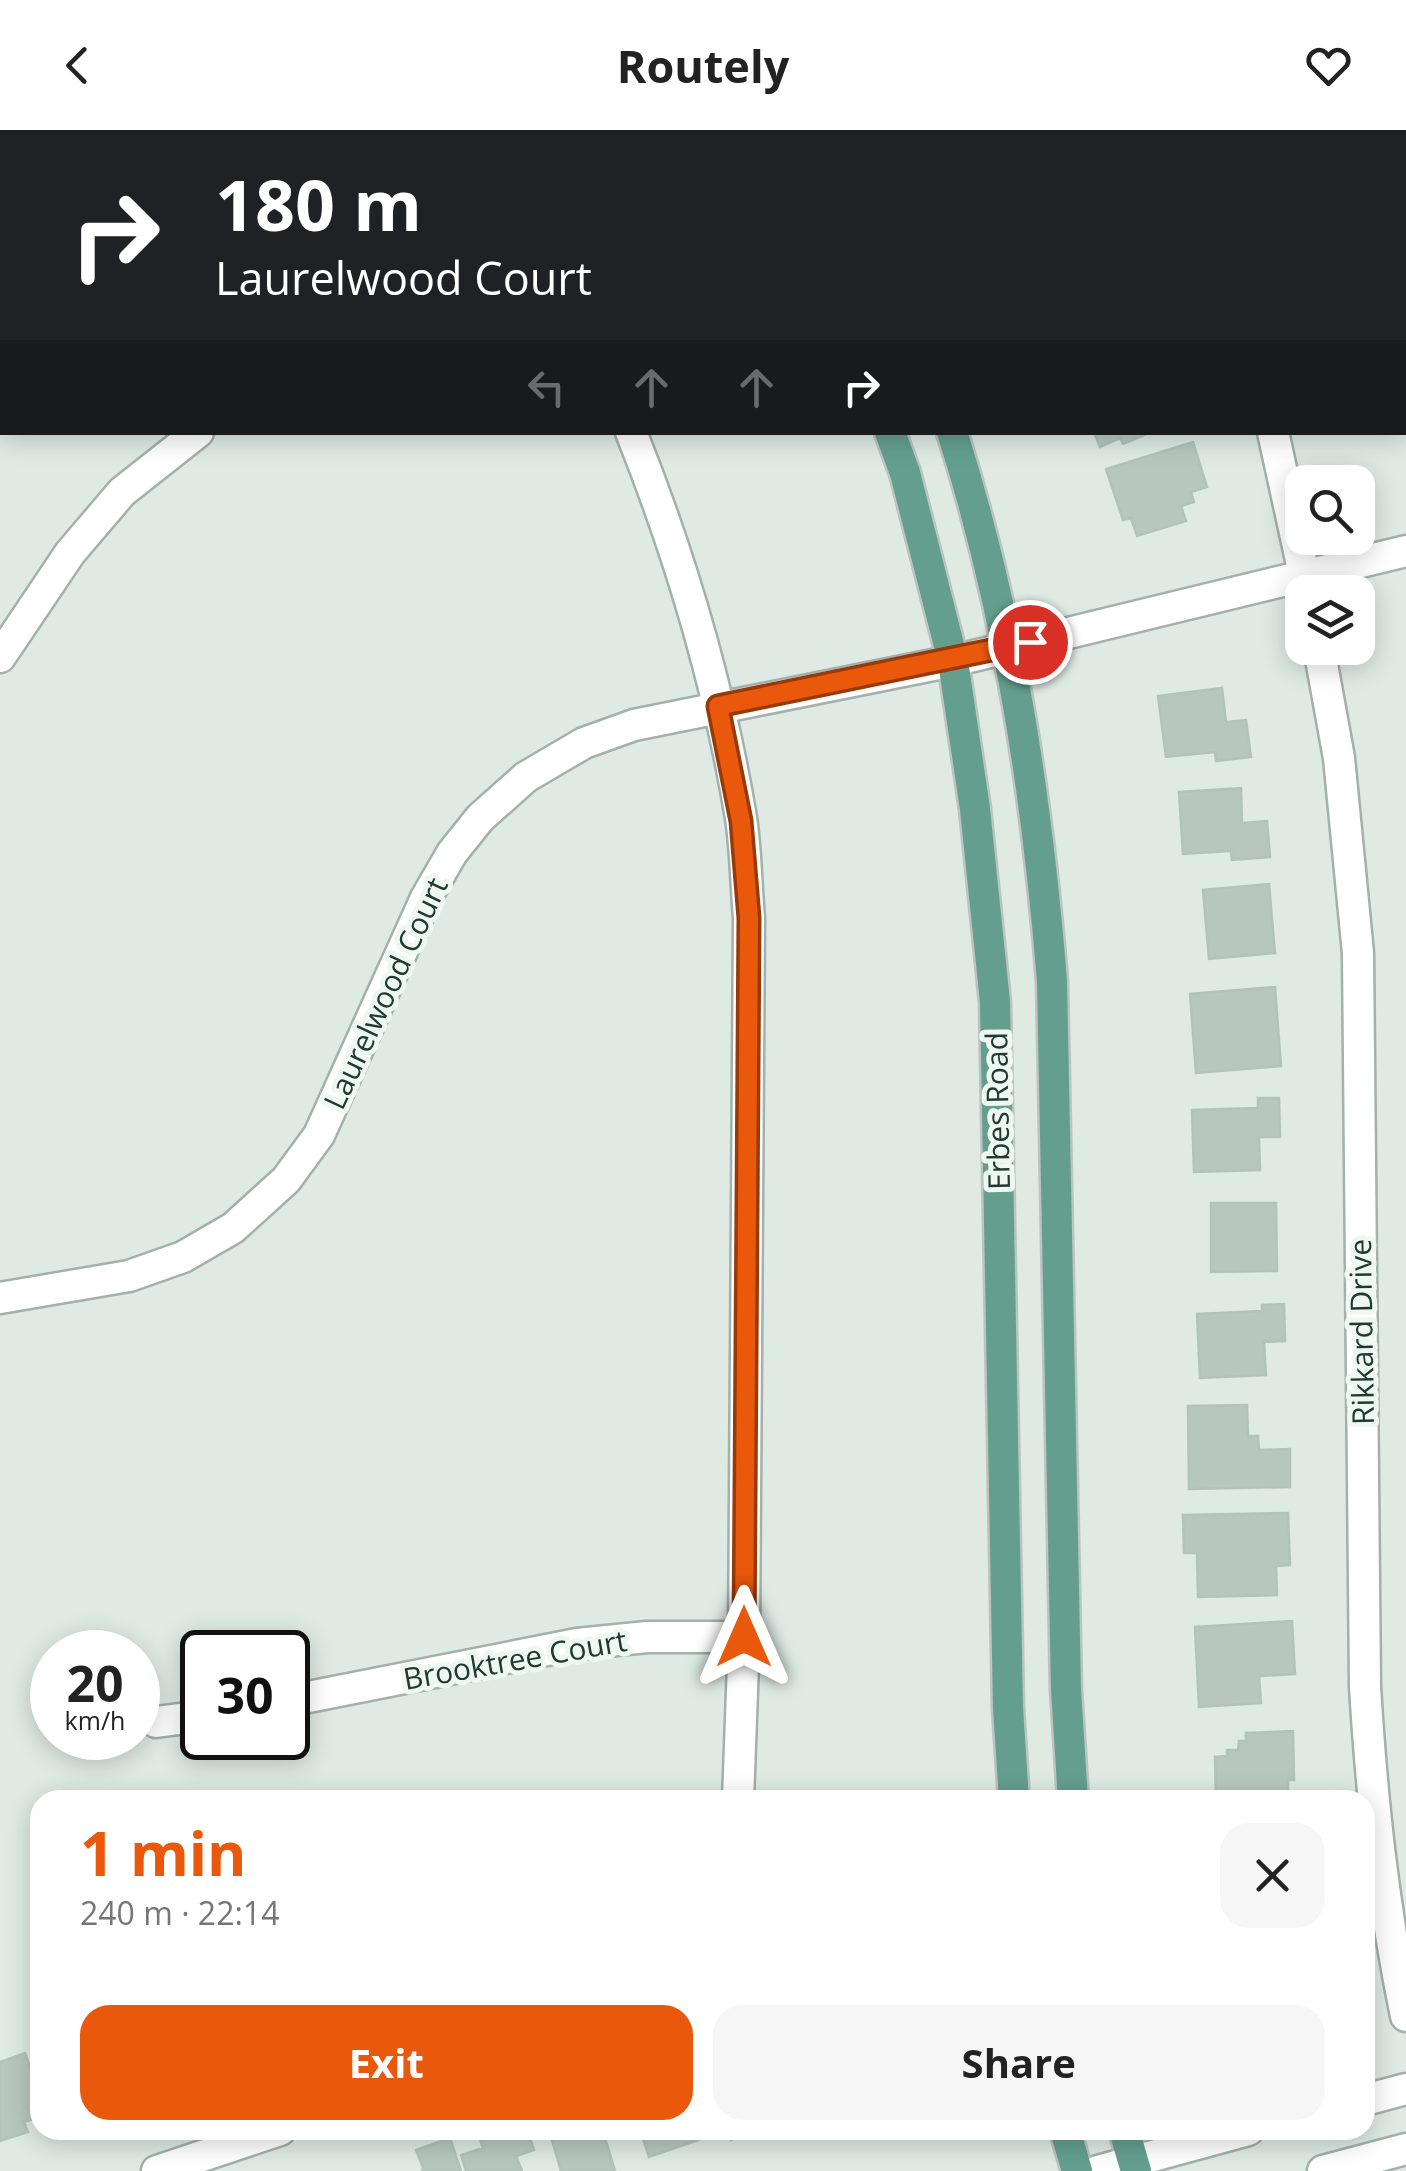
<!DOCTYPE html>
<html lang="en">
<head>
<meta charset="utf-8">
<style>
  body { margin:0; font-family:"Open Sans",sans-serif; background:#f6f6f6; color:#222; height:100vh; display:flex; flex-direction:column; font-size:38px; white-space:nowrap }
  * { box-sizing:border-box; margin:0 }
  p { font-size:32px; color:#767676 }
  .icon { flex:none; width:55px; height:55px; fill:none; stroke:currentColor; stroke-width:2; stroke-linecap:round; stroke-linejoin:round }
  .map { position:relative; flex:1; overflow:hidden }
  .sheet { position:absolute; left:30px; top:1660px; width:1345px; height:350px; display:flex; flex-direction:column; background:#fff; border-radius:30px; box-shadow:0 5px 25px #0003 }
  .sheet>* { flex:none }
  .hud { position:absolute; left:0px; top:0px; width:1408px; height:305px; box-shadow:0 5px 25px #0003; background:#202124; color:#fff; overflow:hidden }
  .buttons { position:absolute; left:1285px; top:335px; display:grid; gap:20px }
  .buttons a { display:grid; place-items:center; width:90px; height:90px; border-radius:20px; background:#fff; box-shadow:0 5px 25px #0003; font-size:50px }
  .speed { position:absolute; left:30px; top:1500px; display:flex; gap:20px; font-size:50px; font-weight:700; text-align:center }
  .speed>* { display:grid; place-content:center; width:130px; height:130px; border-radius:50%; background:#fff; box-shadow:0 5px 25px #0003; line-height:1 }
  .speed small { font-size:25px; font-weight:400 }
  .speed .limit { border:5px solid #111; border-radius:15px; background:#fff; color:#111 }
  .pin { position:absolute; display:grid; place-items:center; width:85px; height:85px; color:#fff; margin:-42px; border:5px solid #fff; border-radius:50%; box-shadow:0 2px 10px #0007 }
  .me { position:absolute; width:110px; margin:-55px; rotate:0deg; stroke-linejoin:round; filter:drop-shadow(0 0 8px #0008) }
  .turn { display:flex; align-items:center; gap:35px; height:210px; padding:0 50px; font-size:45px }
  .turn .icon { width:130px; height:130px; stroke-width:2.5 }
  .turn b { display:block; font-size:70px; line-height:85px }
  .lanes { display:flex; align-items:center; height:95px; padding:0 50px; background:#0003; justify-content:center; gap:50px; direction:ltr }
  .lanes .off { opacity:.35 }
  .round { display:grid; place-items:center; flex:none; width:105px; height:105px; border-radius:30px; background:#f6f6f6 }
  .head { display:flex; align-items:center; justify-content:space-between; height:170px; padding:0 50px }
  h1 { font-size:60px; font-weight:700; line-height:75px; color:#ea580c }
  .primary-button { display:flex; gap:20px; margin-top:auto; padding:20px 50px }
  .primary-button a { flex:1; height:115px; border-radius:30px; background:#ea580c; color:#fff; font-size:40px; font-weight:700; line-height:115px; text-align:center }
  .primary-button a+a { background:#f6f6f6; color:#222 }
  header { display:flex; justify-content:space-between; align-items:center; height:130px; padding:0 50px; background:#fff; font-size:45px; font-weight:700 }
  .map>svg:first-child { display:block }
</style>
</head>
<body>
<header><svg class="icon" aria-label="back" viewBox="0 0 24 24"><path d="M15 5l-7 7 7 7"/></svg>Routely<svg class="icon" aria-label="heart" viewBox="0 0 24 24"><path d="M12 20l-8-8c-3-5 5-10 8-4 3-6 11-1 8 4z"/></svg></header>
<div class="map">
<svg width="1406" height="2041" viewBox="0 0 1406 2041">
  <rect width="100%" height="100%" fill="#dfeae5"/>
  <path fill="#b7c7c0" stroke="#b2c3bb" stroke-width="2.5" d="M968,0H1046L963,2Z
    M1094,302H1151L1123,314L1120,308L1100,317Z
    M1193,312L1207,357L1191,362L1194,372L1181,376L1186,391L1137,406L1131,388L1123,390L1106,339Z
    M1222,558L1226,592L1246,590L1251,627L1216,631L1215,622L1166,627L1158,566Z
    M1241,658L1242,693L1267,691L1270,727L1232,730L1231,721L1183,724L1179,662Z
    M1269,754L1275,823L1209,829L1203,760Z
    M1275,857L1281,936L1196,943L1190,864Z
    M1258,968H1279L1280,1007H1259L1260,1040L1194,1042L1192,980L1258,978Z
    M1211,1073H1276L1277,1141L1211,1142Z
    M1284,1174L1285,1211L1264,1212L1266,1245L1200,1248L1197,1184L1262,1181V1175Z
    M1247,1275L1248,1306H1258L1259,1320L1290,1319V1357L1189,1359L1188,1276Z
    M1288,1383L1290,1435L1276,1436L1277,1465L1198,1467L1197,1423H1184L1183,1385Z
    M1292,1491L1295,1544L1259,1546L1261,1573L1199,1577L1195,1497Z
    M1293,1601L1294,1650H1288V1661L1281,1662V1670H1216L1215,1627L1227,1626V1620H1238L1239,1611H1246V1603Z
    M25,1923L40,1966V1987L24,1992L28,2002L0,2011V1932Z
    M477,2000H527L534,2020L516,2026L522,2041H466L461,2025L483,2018Z
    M549,2000H616L604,2004L615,2041H561Z
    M640,2000H704L707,2007L649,2027Z
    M728,2000H761L731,2010Z
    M450,2008L461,2041H421L424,2040L416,2020Z"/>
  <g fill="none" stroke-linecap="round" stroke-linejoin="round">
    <defs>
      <path id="minor" d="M427,0L429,2
        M1142,0L1144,2
        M1293,2L1298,0
        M631,302C681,427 719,556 741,688C746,721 746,755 749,788L744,1507L738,1670
        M1273,302L1308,462
        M1319,518L1339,628L1358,823L1365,1557C1372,1670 1383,1775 1406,1886
        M0,527L70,423L122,362L198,302
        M0,1168L129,1146L183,1127L233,1098L286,1050L319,1005L426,768L452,723L480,688L526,647L584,613L634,595L953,531L1406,421
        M288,1571L577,1514L647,1507H744
        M156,1592L202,1586
        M1365,1970L1406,1959
        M157,2041L280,2000
        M1098,2041L1248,2000
        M1323,2041L1406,2019"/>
      <path id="major" d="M763,0L764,2
        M828,0L829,2
        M890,302L905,343L953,531L975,679L995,872L1008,1578L1014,1670
        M952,302C1009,481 1037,665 1052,851L1066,1560L1073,1670
        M1065,2000L1077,2041
        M1124,2000L1136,2041"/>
    </defs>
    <use href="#minor" stroke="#a2b1ac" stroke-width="35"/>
    <use href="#major" stroke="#bcc4c2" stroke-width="35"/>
    <use href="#minor" stroke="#fff" stroke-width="30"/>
    <use href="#major" stroke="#649f8d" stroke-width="30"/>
  </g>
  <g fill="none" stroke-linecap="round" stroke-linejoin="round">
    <defs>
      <path id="route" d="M744,1507L749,788L741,691L718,576L1030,512"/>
    </defs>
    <use href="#route" stroke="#983908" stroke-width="25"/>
    <use href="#route" stroke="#ea580c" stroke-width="18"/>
  </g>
  <g text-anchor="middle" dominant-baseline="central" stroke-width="10" stroke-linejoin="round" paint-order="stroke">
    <g font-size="30" fill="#203932" stroke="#eff7f3">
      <text transform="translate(385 863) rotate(-65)">Laurelwood Court</text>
      <text transform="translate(997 981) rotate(-91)">Erbes Road</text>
      <text transform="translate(1361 1202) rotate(-91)">Rikkard Drive</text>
      <text transform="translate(515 1529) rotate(-10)">Brooktree Court</text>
    </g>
  </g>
</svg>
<div class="buttons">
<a><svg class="icon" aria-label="search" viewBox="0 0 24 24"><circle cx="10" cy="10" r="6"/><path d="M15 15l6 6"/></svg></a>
<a><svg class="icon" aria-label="layers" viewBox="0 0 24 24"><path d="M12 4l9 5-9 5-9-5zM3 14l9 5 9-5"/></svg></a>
</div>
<div class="speed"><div>20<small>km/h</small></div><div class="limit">30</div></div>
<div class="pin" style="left:1030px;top:512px;background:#d93025"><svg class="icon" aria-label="arrive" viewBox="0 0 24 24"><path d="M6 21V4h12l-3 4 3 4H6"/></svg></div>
<svg class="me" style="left:744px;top:1507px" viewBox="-20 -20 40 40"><path d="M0-17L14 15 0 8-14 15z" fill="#ea580c" stroke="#fff" stroke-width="4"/></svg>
<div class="hud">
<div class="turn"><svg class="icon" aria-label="right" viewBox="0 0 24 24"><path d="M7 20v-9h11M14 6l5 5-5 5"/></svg><div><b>180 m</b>Laurelwood Court</div></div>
<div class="lanes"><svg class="icon off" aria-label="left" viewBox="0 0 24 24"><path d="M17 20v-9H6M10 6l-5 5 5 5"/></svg><svg class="icon off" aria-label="ahead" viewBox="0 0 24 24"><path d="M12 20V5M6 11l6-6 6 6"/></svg><svg class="icon off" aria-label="ahead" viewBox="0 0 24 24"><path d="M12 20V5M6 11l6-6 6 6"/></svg><svg class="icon" aria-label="right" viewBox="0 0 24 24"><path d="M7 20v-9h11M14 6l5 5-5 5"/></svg></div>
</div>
<section class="sheet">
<div class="head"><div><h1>1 min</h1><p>240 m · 22:14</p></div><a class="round"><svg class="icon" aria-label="close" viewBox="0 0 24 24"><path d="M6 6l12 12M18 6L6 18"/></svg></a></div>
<div class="primary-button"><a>Exit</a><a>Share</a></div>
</section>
</div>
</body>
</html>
